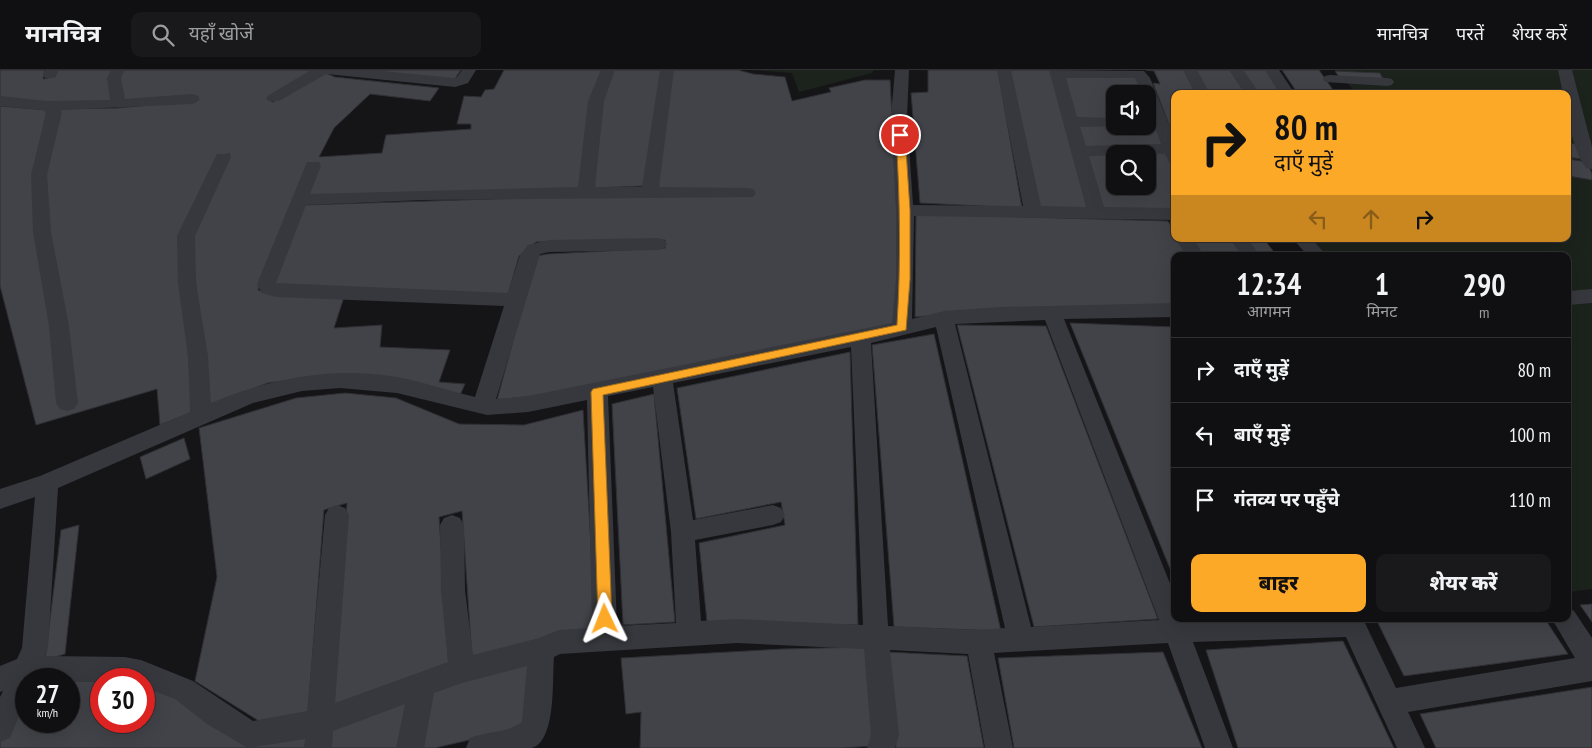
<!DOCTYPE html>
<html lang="hi">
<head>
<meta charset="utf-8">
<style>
  body { margin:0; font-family:"PT Sans Narrow","Noto Sans Devanagari",sans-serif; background:#19191b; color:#f1f3f6; height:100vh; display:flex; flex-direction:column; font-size:19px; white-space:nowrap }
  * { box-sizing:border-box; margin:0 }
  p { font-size:16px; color:#9c9d9f }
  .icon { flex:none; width:28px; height:28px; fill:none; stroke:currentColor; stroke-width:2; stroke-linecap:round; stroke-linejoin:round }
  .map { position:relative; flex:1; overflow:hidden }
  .details { position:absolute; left:1171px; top:182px; width:400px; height:370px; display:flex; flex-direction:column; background:#101012; border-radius:10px; box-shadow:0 5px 20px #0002,0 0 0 1px #303032 }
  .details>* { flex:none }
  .guide { position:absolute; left:1171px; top:20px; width:400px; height:152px; border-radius:10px; box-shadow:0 5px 20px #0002,0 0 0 1px #303032; background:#fda928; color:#111; overflow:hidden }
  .fabs { position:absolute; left:1106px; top:15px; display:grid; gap:10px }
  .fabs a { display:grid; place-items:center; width:50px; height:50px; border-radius:10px; background:#101012; box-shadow:0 5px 20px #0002,0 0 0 1px #303032; font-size:25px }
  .speed { position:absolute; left:15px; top:598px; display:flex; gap:10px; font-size:25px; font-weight:700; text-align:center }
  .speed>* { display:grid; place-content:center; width:65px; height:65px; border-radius:50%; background:#101012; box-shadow:0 5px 20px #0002,0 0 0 1px #303032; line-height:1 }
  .speed small { font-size:12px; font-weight:400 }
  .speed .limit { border:8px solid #d22; background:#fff; color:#111 }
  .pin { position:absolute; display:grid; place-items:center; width:42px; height:42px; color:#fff; margin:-21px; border:2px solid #fff; border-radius:50%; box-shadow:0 1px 5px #0007 }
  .me { position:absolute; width:55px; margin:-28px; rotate:358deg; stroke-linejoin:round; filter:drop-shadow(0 0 4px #0008) }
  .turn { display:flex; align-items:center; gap:18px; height:105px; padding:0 20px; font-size:22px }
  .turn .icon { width:65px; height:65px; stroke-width:2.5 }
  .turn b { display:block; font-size:35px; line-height:42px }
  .lanes { display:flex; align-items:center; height:48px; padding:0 20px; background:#0003; justify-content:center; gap:25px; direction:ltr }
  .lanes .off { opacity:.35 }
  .eta { display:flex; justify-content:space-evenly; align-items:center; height:85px; text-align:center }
  .eta b { font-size:30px; font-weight:800; line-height:35px }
  .button { display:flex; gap:10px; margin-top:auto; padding:10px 20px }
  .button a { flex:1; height:58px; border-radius:10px; background:#fda928; color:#111; font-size:20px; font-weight:800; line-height:58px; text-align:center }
  .button a+a { background:#19191b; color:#f1f3f6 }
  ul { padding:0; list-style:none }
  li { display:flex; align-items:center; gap:15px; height:65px; padding:0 20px; border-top:1px solid #303032 }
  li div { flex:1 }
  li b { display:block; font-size:19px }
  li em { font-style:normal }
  header { display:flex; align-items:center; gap:30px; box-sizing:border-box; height:70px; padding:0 25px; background:#101012; border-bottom:1px solid #303032 }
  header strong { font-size:24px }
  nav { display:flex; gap:28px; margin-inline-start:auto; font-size:18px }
  .search { width:350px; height:45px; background:#19191b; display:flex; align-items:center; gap:12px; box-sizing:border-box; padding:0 18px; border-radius:10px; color:#9c9d9f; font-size:19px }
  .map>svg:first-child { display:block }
</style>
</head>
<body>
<header>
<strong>मानचित्र</strong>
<div class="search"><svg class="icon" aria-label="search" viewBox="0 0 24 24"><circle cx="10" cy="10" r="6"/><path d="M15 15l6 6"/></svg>यहाँ खोजें</div>
<nav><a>मानचित्र</a><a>परतें</a><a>शेयर करें</a></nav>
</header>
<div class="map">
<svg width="1592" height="678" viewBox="0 0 1592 678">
  <rect width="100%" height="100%" fill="#151518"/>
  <path fill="#1b231c" d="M753,0H874L872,3L799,22L792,3Z
    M1336,0H1592V519L1568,522V186H1326L1310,169H1568V24H1357Z"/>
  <path fill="#414348" stroke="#2f2f34" d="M0,0H45L43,9L54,7L56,0H114L112,32L50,33L0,27Z
    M125,0H317L267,29L273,32L323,2L335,7L439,18L430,31L370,24L334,58L319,87L382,83L386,65L471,59V54H457L464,26L481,27L485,20L494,19L504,0H604L582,119L306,127L310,93L258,220L269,224L344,227L334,258L382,255L380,277L450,280L439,312L465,314L460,325L331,305L268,313L205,337L192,166L230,84L218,85L179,168L193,342L160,355L157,319L36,355L0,216V36L47,40L34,109L48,161L45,107L60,39L117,38L196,31L198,26L123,31L120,11L121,2Z
    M356,0H461L454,10Z
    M613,0H663L644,116L593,118L601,32Z
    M672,0H738L753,4L785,7L792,31L831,22L829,18L865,10H890L897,141V255L545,325L497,330L536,186L548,184L665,178V170L536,172L519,186L508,225L282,217L275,213L303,135L586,126L655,120Z
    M928,0H998L1022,138L920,133L911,23L928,22Z
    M1009,0H1050L1091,139L1039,138Z
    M1146,0H1184L1198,24H1175V70L1153,13L1160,14L1154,1Z
    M1195,0H1231L1248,24H1209Z
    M1242,0H1268L1284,24H1259Z
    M1282,0H1319L1336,24H1298Z
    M1335,1L1380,3L1383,9L1339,7Z
    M1064,5L1136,6L1143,24H1115V49H1076Z
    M1077,55L1156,56L1165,76L1084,78Z
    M1568,73L1576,74L1581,89L1568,87Z
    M1166,83L1175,104V141L1102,139L1086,85L1115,84V116H1148V84Z
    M1568,89L1587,92L1592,104V110L1568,106Z
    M916,144L1168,151L1175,163V169H1178L1188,186H1175V235L996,240L915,247Z
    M1191,169H1233L1244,186H1202Z
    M1245,169H1264L1277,186H1257Z
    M1070,253L1175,257V511Z
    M957,255L1046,256L1158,549L1034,557Z
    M934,264L1001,561L894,557L872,275Z
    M850,282L858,555L707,552L699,473L785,455L781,432L696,449L677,318Z
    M345,323L396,328L459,354L524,355L583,340L596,561L472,588L462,441L439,447L449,597L332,639L347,433L324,440L308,644L259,651L195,611L217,507L199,358L296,328Z
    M654,324L675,552L623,555L612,334Z
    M184,368L190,389L146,409L140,387Z
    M79,455L65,584L45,590L61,460Z
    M1592,534V552L1580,535Z
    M1376,549H1545L1568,584L1404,606Z
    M1343,571L1394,678H1238L1206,580Z
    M867,577L874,676L842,678H640L641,642L626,644L621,588L782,579Z
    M887,582L967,586L984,678H896Z
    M1163,582L1202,678H1014L998,588Z
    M530,591L525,657L435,678H418L429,620Z
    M69,609H101V651H144V613L176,625L247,673L313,660L311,678H0V672L8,652L26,623V651H69Z
    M1592,617V678H1436L1420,644Z
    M415,624L403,678H324V658Z"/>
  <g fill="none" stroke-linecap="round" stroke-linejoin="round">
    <path fill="#36383d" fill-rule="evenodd" d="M45,0H59L55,8H45L43,5Z
      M111,0H125L121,8L125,29L192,24L197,26L200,29L197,32L192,34L60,40L62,42L47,105L51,162L69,256L78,333L74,339L67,341L60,339L56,333L49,256L33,162L31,105L46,43L43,40L0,36V26L47,31L110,30L107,8Z
      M311,0H372L454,8L457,7L462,0H476L468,13L455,17L326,4L279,31H269L266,28L269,25Z
      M601,0H615L604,31L595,117H642L660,0H674L659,117L747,118L753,119L756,123L753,127L423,130L306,135L276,213L508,223L520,185L528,175L549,170L658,168L664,170L667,174L664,178L658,180L549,182L540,184L496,329L528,326L892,253L896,209V140L891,46L895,0H909L907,46L913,135L1023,136L997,0H1011L1041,136L1086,137L1049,0L1144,1L1150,8L1175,69V94L1169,92L1165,84L1089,86L1104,137L1175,138V150L914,146L912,249L944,241L1000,237L1175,233V247L1064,249L1175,526V549H1363L1396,618L1575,588L1552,549H1568V538L1574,541L1592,568V611L1408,642L1425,678H1397L1346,567L1193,572L1233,678H1205L1168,573L994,583L1013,678H985L968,584L890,580L899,665L895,678H867L871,665L864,579L737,573L560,584L554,587C552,608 557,670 532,678C521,678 480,678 466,678L470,668C487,661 507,663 522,652L527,596L462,613L434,623L424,678H396L405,634L333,661L332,678H304L305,669L248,678L207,654L175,629L144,617V609H101V612H69V609H26V629L10,668L0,672V627L3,621L0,622V596L17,589L22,578L35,427L0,439V419L40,406L190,342L188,286L178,213L177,166L217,84H229L231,87L195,166L196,213L208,286L211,333C271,308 333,296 397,307C424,312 449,321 475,327L504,236L276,227L262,223L257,215L259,209L307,92H319L321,96L310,124L578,117L588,31ZM1066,8H1135L1142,24H1148V39L1161,74L1086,76L1080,57L1121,56H1115V48L1077,47ZM1045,250L1159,550L1031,557L955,254ZM936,257L1005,558L979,560L888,556L871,273ZM851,277L863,555L737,549L701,551L695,470L773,455L781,452L785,445L781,438L773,435L693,450L673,313ZM653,317L671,462L676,553L617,556L608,326ZM340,318L397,323L487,345L528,342L587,330L592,558L559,560L539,568L473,585L465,520L464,455L460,448L452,445L444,448L440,455L441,520L448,592L335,633L349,445L345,438L337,435L329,438L325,445L307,641L253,651L193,611L141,590L125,587L45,586L48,578L58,418L253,333L302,321Z
      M1183,0H1197L1210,24H1195Z
      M1229,0H1243L1260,24H1245Z
      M1265,0H1279L1295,24H1280Z
      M1558,0H1572L1592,77V99L1586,98C1571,76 1568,50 1568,24H1563Z
      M1330,5L1387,8L1392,9L1394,12L1392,15L1387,16L1325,12L1323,9L1325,6Z
      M1176,169H1194L1204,186H1186Z
      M1230,169H1248L1260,186H1242Z
      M1293,169H1312L1327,186H1308Z
      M1592,219V233L1568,235V221Z"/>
  </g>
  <path fill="#fda928" stroke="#a46e1a" d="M900,62L905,65L910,140V209L906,260L603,325L612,549L610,553L605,555L600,553L598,549L591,322L593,319L897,255C901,191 900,128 896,65Z"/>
</svg>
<div class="fabs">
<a><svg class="icon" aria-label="sound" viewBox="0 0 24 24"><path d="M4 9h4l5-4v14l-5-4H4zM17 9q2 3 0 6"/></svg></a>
<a><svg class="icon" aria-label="search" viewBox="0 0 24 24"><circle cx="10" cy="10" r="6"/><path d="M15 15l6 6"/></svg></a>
</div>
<div class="speed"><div>27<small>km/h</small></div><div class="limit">30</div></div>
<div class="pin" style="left:900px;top:65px;background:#d93025"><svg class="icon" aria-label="arrive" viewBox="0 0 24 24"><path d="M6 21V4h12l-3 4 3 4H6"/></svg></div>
<svg class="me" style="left:605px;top:549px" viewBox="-20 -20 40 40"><path d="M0-17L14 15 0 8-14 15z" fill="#fda928" stroke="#fff" stroke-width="4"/></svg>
<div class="guide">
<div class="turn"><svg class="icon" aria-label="right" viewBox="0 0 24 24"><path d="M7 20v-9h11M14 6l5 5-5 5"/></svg><div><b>80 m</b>दाएँ मुड़ें</div></div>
<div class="lanes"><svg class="icon off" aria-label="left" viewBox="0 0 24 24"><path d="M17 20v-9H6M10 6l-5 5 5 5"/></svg><svg class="icon off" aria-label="ahead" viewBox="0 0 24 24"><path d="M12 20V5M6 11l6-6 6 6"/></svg><svg class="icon" aria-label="right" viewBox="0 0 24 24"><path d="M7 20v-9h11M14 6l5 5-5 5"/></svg></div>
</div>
<section class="details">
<div class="eta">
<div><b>12:34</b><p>आगमन</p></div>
<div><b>1</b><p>मिनट</p></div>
<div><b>290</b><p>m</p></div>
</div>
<ul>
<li><svg class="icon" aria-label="right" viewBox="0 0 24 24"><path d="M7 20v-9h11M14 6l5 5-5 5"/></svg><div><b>दाएँ मुड़ें</b></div><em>80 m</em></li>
<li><svg class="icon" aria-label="left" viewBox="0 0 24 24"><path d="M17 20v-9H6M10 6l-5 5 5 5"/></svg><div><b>बाएँ मुड़ें</b></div><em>100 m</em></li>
<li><svg class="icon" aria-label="arrive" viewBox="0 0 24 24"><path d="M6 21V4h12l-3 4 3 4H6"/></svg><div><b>गंतव्य पर पहुँचे</b></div><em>110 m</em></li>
</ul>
<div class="button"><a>बाहर</a><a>शेयर करें</a></div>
</section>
</div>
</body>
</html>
